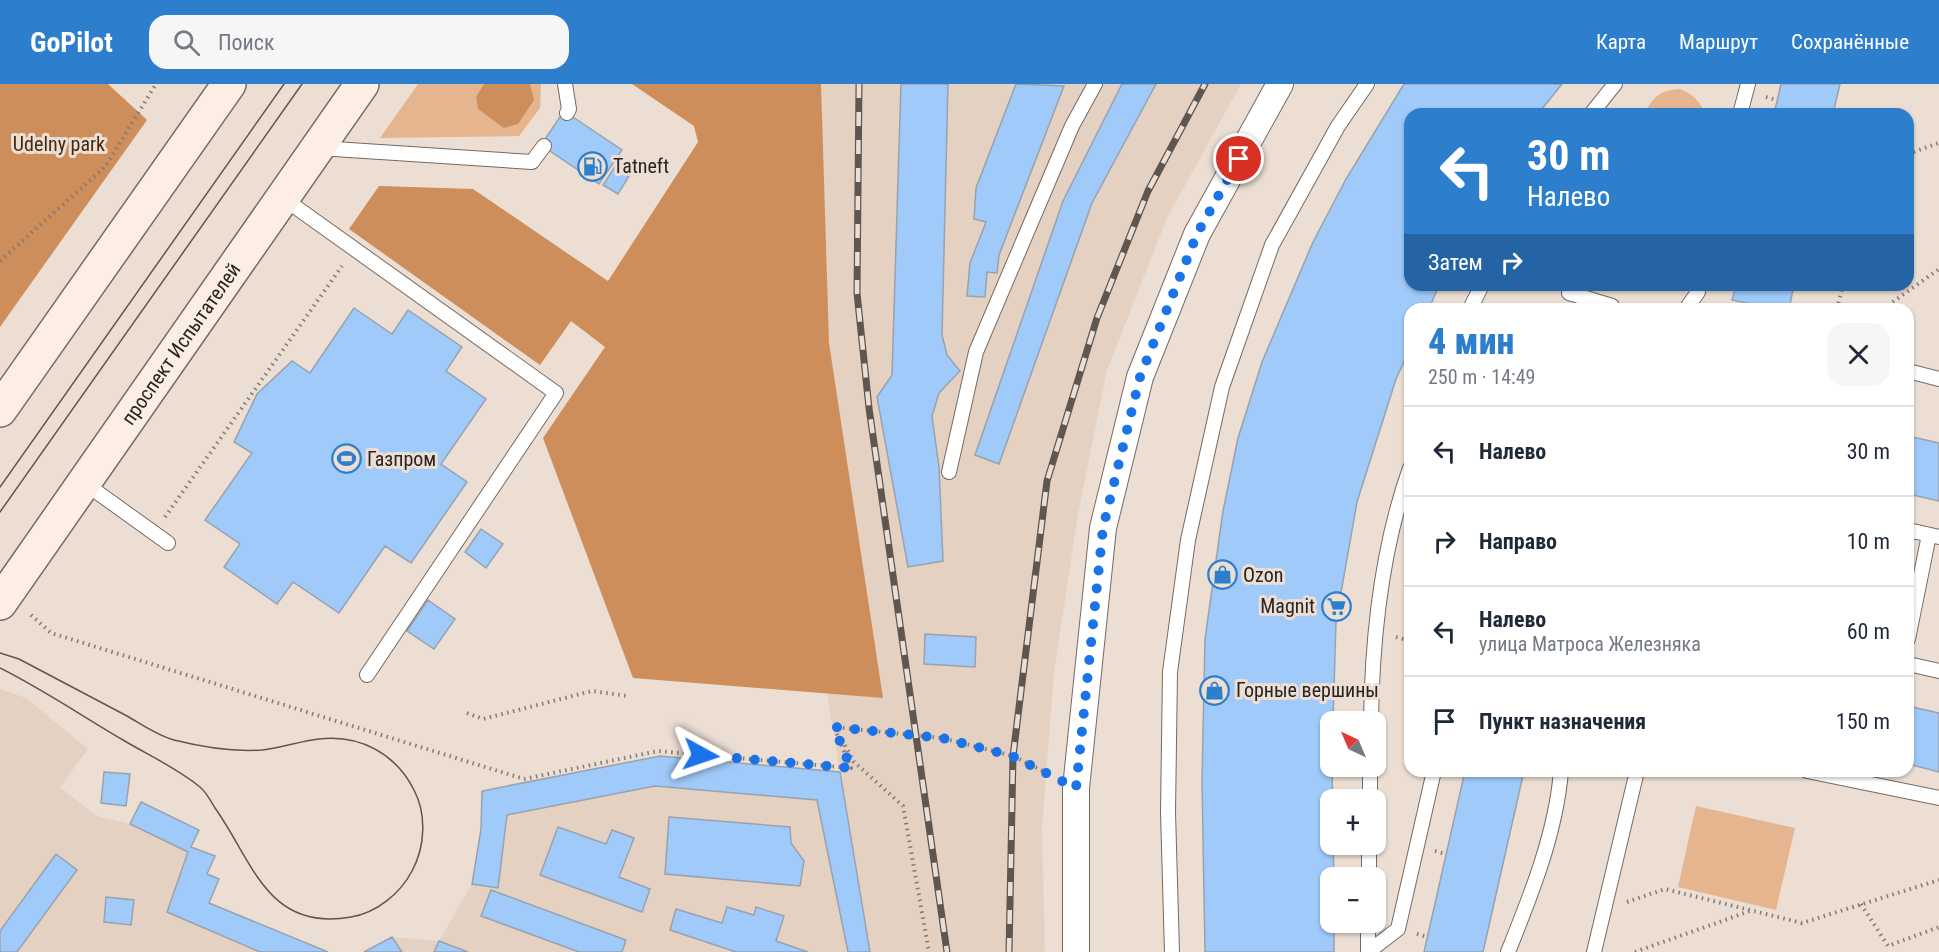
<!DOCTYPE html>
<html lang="ru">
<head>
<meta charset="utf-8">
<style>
  body { margin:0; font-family:"Roboto Condensed",sans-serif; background:#f6f6f7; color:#1f2937; height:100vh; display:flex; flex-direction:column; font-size:22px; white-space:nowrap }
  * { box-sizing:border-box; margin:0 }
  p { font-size:20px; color:#747a83 }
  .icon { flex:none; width:33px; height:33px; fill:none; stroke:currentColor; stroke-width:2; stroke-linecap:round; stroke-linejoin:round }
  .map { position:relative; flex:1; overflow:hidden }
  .drawer { position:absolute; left:1404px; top:219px; width:510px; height:474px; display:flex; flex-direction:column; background:#fff; border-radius:18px; box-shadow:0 2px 4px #0004 }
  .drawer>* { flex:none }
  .banner { position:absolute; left:1404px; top:24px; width:510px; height:183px; border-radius:18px; box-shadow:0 2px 4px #0004; background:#2d7ecd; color:#fff; overflow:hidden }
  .needle { width:39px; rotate:316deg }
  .controls { position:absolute; left:1320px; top:627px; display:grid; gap:12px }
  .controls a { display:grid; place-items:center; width:66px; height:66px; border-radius:12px; background:#fff; box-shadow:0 2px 4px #0004; font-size:30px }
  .pin { position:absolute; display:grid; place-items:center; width:51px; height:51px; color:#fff; margin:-26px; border:3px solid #fff; border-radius:50%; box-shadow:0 2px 6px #0007 }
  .me { position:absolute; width:66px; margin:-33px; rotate:95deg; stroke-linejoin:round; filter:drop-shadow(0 0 4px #0008) }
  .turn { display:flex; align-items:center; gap:21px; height:126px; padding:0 24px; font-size:27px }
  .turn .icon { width:78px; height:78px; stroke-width:2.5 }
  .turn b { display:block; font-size:42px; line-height:51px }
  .then { display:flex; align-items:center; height:57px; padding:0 24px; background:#0003; gap:12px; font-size:22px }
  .round { display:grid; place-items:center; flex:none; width:63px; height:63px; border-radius:18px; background:#f6f6f7 }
  .overview { display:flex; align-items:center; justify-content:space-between; height:102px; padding:0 24px }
  h1 { font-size:36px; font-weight:800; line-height:45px; color:#2d7ecd }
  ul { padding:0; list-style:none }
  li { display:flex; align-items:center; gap:18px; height:90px; padding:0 24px; border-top:2px solid #e0e1e3 }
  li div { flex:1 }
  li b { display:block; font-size:22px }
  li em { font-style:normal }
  header { display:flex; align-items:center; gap:36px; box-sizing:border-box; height:84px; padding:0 30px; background:#2d7ecd; color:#fff }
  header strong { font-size:28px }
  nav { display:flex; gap:33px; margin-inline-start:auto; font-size:21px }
  .search { width:420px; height:54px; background:#f6f6f7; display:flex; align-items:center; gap:15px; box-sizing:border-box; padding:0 21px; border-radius:18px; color:#747a83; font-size:22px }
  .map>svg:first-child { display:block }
</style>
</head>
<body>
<header>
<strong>GoPilot</strong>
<div class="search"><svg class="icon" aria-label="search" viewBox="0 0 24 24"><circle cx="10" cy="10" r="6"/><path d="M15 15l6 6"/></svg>Поиск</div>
<nav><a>Карта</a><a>Маршрут</a><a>Сохранённые</a></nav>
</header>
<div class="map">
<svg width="1939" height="868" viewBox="0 0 1939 868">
  <rect width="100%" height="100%" fill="#ecded3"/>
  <path fill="#e5d1c1" d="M802,0H1241L1167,134L1107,286L1077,436L1054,588L1042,745L1045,868H364L392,853L439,857L472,800L481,745L482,707L660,672L840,688L795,418Z
    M0,605L26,614L88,665L60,703L97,732L130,740L141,718L199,746L191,763L215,772L207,790L219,795L209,819L328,868H0Z"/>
  <path fill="#e5b590" d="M418,0H541L540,24L519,52L380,54Z
    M1680,5C1694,11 1700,17 1705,30H1645C1652,12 1662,6 1680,5Z
    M1696,722L1795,744L1776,826L1678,803Z"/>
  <path fill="#cd8e5b" d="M0,0H108L147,36L0,243Z
    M484,0H530L534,16L518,40L504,44L478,25L476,13Z
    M632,0H821L829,259L883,614L633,594L543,354L605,263L571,237L540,281L349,145L379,102L473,105L608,197L698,58L694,42Z"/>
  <path fill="#9fcafa" stroke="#98a2ae" stroke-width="1.5" d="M901,0H948L942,251L947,271L960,287L939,309L932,332L939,383L943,477L908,483L877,313L892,291Z
    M1016,0L1064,2L999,171L997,189L987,188L985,213L967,212L970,179L986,138L974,135L976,104Z
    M1122,0H1156L1092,119L999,380L975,371L1063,117Z
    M1404,0H1562L1538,30H1410V201H1439L1429,225H1410V265L1396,295L1357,418L1336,537L1333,638H1330L1333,716H1330V760H1333L1334,794H1330V838H1334V868H1205L1202,697L1205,555L1223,427L1238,354L1262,278L1313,158L1346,95Z
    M1781,0H1840L1833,30H1774Z
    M564,27L622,66L599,100L541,61Z
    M618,78L632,87L618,110L603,101Z
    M1736,201H1794L1789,225H1774L1732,216Z
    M354,224L392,250L408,226L462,263L446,287L486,315L441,380L467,398L411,479L385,462L339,529L293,498L277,520L224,483L240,460L205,436L252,369L234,358L257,310L292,277L310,289Z
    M1908,352L1939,359V417L1908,410Z
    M481,445L503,460L486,484L465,468Z
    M428,516L455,535L434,565L407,547Z
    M925,550L976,553L975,583L924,580Z
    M1908,622L1939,629V688L1908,680Z
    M660,672L840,688L870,868H848L817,716L655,702L507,731L498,804L472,800L481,745L482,707Z
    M1524,687L1483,868H1424L1465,687Z
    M104,688L130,690L126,722L101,719Z
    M141,718L199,746L191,763L215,772L207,790L219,795L209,819L328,868H260L167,828L188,768L130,740Z
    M669,733L790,743L791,759L804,777L800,802L665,790Z
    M558,743L606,760L612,746L634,754L619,793L650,805L642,828L540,791Z
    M56,770L77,786L17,868H0V847Z
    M491,806L626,856L622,868H579L481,832Z
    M106,813L134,816L131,841L104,838Z
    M727,823L754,831L756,823L784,832L776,857L808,868H736L670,846L676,825L722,839Z
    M392,853L402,868H364Z
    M439,857L468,868H434Z"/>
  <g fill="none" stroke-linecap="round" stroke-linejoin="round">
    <defs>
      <path id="service" d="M565,0L569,25L567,29
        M1591,30L1615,0
        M1740,30L1748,0
        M319,64L532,78L544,62
        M283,114L556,309L367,591
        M1569,209L1612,222L1613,225
        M1470,225L1482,201
        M1686,225L1698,208L1699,201
        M1908,287L1939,295
        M949,388L976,268L1072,42L1095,0
        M83,398L168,459
        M1908,446L1939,453
        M1908,555L1929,451
        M1908,580L1939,587
        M1371,638C1372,553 1382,463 1410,384
        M1807,687L1939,714
        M1370,716V682
        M1369,794V760
        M1172,868L1168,728L1170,588L1188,456L1222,303L1272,161L1338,42L1367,0
        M1368,868L1398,845L1434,687
        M1368,868V838
        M1508,868C1531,811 1556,749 1561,687
        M1594,868L1637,687"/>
      <path id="minor" d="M1076,868V704L1103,444L1140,293L1197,150L1280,0"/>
      <g id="secondary">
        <path d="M0,326L229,0"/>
        <path id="s1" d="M0,519L362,0"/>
      </g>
    </defs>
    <use href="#service" stroke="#766a61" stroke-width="16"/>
    <use href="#minor" stroke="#766a61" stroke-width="28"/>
    <use href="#secondary" stroke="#766a61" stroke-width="36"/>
    <path stroke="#837a72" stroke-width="4" stroke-dasharray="1.5 4.5" stroke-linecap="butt" d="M1766,13L1777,16
      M1908,70L1939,59
      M0,177L105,83L156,0
      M1837,225L1843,201
      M1883,225L1939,185
      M165,433L342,182
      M31,531L51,549L524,695L658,667L851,684L834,643L942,654L1013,672L1051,691
      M1396,553L1410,557
      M467,629L483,635L592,607L628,612
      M842,656L854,678L903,722L929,868
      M1462,687L1465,688
      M1435,767L1446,770
      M1627,818L1665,805L1802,839L1939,796
      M1861,820L1888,862L1939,843
      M1417,850L1427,853
      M1635,868L1750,827"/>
    <use href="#service" stroke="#fff" stroke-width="14"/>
    <use href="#minor" stroke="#fff" stroke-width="26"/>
    <use href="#secondary" stroke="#fceee4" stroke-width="33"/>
    <path stroke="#5e5650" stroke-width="1.5" d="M0,403L284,0
      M0,428L302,0
      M0,569L19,575C55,594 91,613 127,632C141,640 158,652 174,656C202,663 233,668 262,666C282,664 300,657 319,655C360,650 396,670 414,706C427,731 425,763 412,787C400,810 376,829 351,833C267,848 253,777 215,724C211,717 206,708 200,703C177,684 148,671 123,656C82,632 42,605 0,584"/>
    <defs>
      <path id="rail" d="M859,0L857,209L869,324L947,868
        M1009,868L1013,672L1047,397L1097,234L1148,107L1205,0"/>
    </defs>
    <use href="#rail" stroke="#5e5650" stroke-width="7"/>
    <use href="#rail" stroke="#ecded3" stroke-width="4.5" stroke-dasharray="14" stroke-linecap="butt"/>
  </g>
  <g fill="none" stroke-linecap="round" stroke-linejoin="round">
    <path stroke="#1a73e8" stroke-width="10" stroke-dasharray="0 18" d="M701,671L851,684L834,643L942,654L1012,672L1076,704L1103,444L1140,293L1197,150L1239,75"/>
  </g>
  <defs>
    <symbol id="fuel-ring" viewBox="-11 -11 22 22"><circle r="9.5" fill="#ecded3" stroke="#2d7ecd" stroke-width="1.5"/><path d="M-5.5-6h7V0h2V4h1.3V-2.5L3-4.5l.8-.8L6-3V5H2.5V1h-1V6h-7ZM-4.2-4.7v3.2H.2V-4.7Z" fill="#2d7ecd"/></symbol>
    <symbol id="stadium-ring" viewBox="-11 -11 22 22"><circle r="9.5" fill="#ecded3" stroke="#2d7ecd" stroke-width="1.5"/><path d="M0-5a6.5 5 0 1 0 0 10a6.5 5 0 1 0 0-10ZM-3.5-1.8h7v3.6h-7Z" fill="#2d7ecd"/></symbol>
    <symbol id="shop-ring" viewBox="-11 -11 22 22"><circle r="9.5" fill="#ecded3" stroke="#2d7ecd" stroke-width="1.5"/><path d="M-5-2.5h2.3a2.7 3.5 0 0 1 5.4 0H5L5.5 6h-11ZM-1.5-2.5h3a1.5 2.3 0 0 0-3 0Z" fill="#2d7ecd"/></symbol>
    <symbol id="supermarket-ring" viewBox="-11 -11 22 22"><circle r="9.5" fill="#ecded3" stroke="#2d7ecd" stroke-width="1.5"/><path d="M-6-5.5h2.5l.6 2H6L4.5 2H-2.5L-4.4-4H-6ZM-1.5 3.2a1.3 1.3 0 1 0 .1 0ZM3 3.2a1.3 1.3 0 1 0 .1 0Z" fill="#2d7ecd"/></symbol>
  </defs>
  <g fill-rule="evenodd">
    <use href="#fuel-ring" x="576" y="66" width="33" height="33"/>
    <use href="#stadium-ring" x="330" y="358" width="33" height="33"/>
    <use href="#shop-ring" x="1206" y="474" width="33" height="33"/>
    <use href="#supermarket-ring" x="1320" y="506" width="33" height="33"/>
    <use href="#shop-ring" x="1198" y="590" width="33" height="33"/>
  </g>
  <g text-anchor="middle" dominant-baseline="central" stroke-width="6" stroke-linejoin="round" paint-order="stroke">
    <g font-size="20" fill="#442a13" stroke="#ecded3">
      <text x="59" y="60">Udelny park</text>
    </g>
    <g font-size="20" fill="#292420" stroke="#ecded3" text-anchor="start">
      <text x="613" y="82">Tatneft</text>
      <text x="367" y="375">Газпром</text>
      <text x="1243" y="491">Ozon</text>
      <text x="1315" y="522" text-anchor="end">Magnit</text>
      <text x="1236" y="606">Горные вершины</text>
    </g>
    <g font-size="20" fill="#292420" stroke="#ecded3">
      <text stroke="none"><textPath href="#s1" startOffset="316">проспект Испытателей</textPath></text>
    </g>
  </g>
</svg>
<div class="controls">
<a><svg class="needle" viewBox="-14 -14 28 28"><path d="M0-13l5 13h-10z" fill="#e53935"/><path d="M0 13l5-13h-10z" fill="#747a83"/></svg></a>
<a>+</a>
<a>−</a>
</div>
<div class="pin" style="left:1239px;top:75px;background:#d93025"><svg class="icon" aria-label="arrive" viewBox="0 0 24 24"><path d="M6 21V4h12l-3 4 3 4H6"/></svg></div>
<svg class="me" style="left:701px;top:671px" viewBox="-20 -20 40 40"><path d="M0-17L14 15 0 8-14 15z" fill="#1a73e8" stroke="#fff" stroke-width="4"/></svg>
<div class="banner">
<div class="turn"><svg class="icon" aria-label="left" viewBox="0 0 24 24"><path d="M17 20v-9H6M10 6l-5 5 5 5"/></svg><div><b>30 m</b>Налево</div></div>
<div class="then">Затем<svg class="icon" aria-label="right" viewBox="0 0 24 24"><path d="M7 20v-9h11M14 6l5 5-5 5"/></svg></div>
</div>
<section class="drawer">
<div class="overview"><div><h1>4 мин</h1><p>250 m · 14:49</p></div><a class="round"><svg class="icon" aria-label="close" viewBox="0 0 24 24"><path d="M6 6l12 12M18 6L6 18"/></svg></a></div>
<ul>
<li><svg class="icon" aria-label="left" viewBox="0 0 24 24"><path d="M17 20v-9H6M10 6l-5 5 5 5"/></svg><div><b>Налево</b></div><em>30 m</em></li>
<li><svg class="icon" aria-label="right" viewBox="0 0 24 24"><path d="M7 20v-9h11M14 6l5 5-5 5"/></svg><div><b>Направо</b></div><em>10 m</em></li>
<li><svg class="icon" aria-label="left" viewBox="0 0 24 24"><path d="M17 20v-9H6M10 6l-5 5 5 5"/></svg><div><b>Налево</b><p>улица Матроса Железняка</p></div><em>60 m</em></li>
<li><svg class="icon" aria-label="arrive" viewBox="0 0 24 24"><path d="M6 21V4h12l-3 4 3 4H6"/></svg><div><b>Пункт назначения</b></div><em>150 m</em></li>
</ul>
</section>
</div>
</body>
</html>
